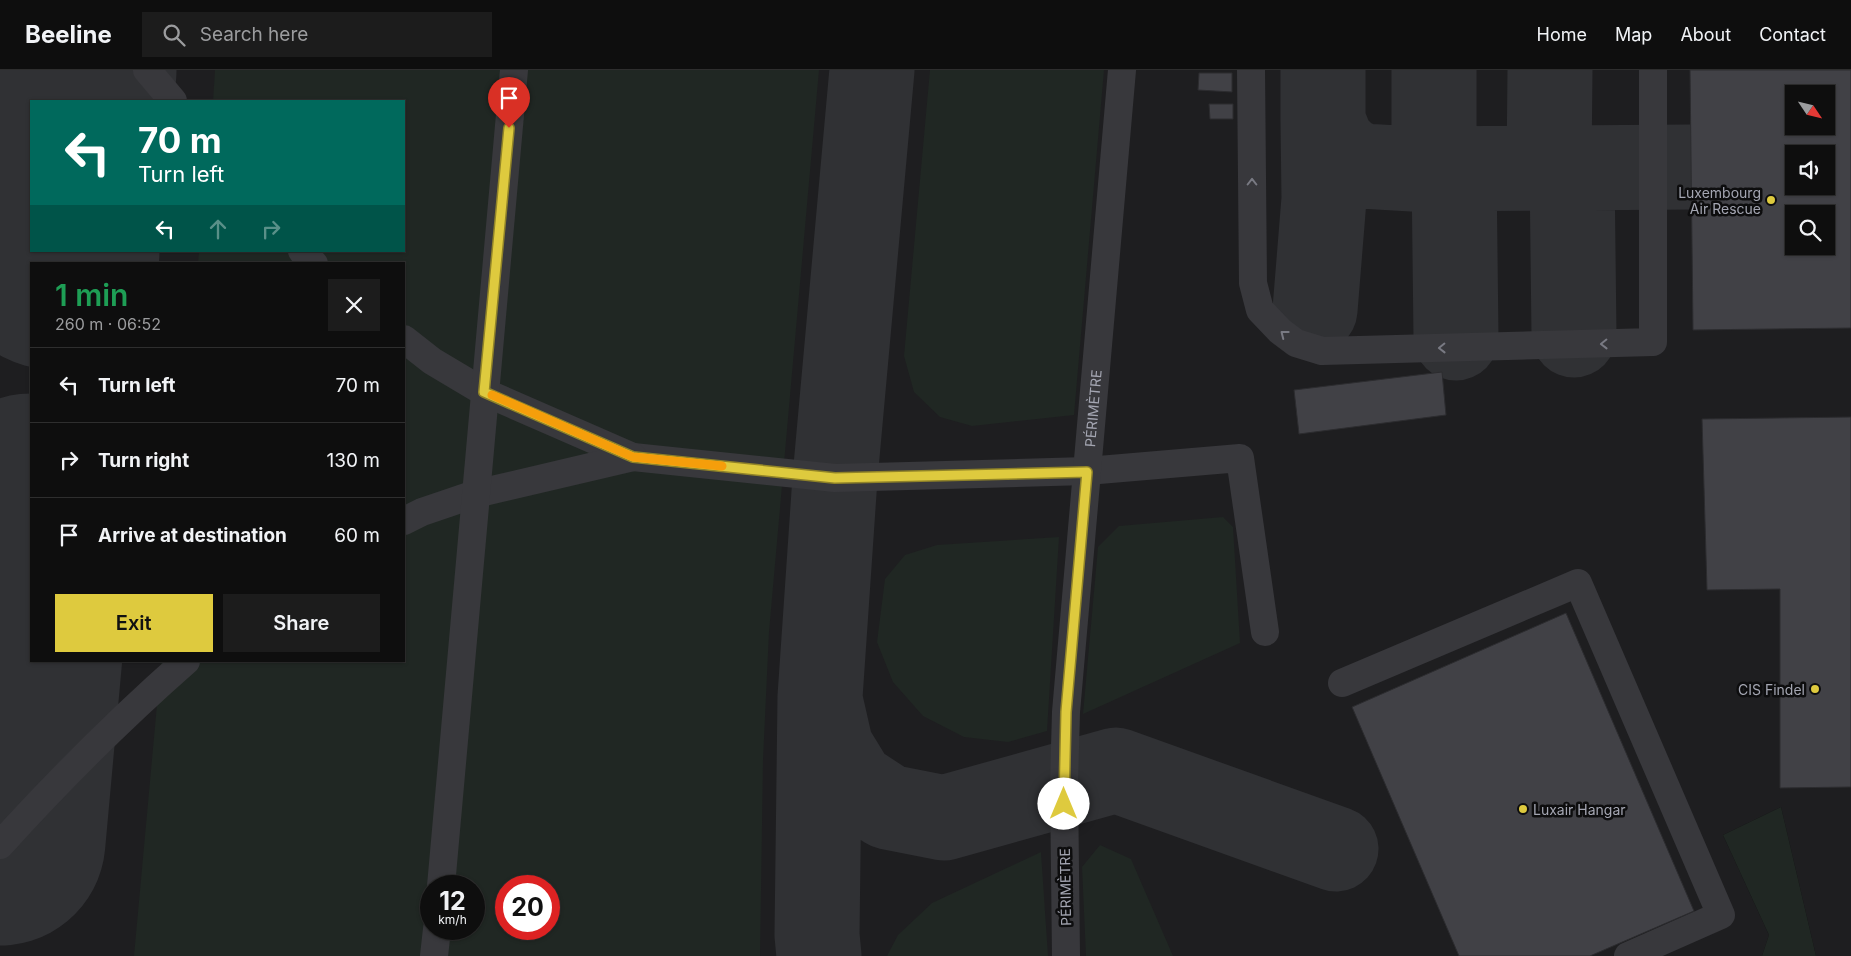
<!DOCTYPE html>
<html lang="en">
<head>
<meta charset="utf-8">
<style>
  body { margin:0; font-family:Inter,sans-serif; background:#1c1c1c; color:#f1f3f6; height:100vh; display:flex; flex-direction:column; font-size:19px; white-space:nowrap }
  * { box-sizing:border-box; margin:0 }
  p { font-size:16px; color:#9b9c9e }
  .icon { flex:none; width:28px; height:28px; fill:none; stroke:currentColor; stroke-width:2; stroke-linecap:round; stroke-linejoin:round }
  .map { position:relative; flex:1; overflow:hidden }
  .side { position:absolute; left:30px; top:192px; width:375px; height:400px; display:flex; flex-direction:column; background:#0e0e0e; border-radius:0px; box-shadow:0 1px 4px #0004,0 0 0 1px #2e2e2e }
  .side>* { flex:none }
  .guide { position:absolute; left:30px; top:30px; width:375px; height:152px; border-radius:0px; box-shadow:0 1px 4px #0004,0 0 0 1px #2e2e2e; background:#00695c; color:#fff; overflow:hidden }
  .needle { width:32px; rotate:125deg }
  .tools { position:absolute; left:1785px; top:15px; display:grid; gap:10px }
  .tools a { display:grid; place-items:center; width:50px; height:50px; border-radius:0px; background:#0e0e0e; box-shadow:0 1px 4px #0004,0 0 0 1px #2e2e2e; font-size:25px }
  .speed { position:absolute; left:420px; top:805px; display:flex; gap:10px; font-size:25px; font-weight:700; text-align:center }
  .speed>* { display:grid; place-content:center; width:65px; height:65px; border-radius:50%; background:#0e0e0e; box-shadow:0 1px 4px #0004,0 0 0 1px #2e2e2e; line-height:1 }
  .speed small { font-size:12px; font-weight:400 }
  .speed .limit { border:8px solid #d22; background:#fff; color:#111 }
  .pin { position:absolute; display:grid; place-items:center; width:42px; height:42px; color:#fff; margin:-51px -21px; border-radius:50% 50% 50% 0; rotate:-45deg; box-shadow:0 0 5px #0007 }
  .pin .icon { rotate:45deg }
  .me { position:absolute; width:55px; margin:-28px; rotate:0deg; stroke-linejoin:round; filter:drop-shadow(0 0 4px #0008) }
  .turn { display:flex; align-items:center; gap:18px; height:105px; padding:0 25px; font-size:22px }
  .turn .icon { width:65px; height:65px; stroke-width:2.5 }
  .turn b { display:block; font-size:35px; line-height:42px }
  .lanes { display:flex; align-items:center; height:48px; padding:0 25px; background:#0003; justify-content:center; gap:25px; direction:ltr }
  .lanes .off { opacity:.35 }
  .round { display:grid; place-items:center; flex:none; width:52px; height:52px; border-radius:0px; background:#1c1c1c }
  .summary { display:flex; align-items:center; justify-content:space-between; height:85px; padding:0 25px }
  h1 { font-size:30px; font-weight:600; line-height:38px; color:#1e9e55 }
  .button { display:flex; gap:10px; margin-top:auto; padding:10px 25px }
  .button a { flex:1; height:58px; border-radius:0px; background:#deca3e; color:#111; font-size:20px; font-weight:600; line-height:58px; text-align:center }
  .button a+a { background:#1c1c1c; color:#f1f3f6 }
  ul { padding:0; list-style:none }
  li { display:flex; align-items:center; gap:15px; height:75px; padding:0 25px; border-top:1px solid #2e2e2e }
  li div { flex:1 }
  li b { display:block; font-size:19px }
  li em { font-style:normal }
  header { display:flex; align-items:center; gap:30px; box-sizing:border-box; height:70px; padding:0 25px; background:#0e0e0e; border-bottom:1px solid #2e2e2e }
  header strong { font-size:24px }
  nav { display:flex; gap:28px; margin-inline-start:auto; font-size:18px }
  .search { width:350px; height:45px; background:#1c1c1c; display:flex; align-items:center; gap:12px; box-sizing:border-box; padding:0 18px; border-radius:0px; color:#9b9c9e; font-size:19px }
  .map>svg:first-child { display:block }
</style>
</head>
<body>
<header>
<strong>Beeline</strong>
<div class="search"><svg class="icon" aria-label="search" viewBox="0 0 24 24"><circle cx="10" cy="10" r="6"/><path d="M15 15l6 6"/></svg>Search here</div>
<nav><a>Home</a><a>Map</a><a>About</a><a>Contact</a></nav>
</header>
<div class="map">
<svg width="1851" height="886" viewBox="0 0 1851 886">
  <rect width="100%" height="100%" fill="#121213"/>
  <path fill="#1e1e20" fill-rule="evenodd" d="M0,0H1851V886H1816L1781,737L1723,765L1769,865L1762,886H0ZM1794,24H1826V56H1794ZM31,31H404V181H31ZM1794,84H1826V116H1794ZM1794,144H1826V176H1794ZM31,194H404V591H31ZM431,816H474V859H431ZM506,816H549V859H506Z"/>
  <path fill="#202723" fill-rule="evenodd" d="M215,0H819L769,562L763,690L760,886H134L161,591H404V194H198L199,181H404V31H213ZM431,816H474V859H431ZM506,816H549V859H506Z
    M930,0H1104L1074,345L972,356L940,347L914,322L904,286Z
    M1223,447L1233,457L1240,573L1083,644L1098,477L1119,456Z
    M1059,467L1047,661L1008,672L964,667L923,646L893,612L877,572L885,509L905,485L937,475Z
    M1781,737L1816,886H1762L1769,865L1723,765Z
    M1100,775L1131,789L1173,886H1086L1082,797Z
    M1041,782L1048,886H887L898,865L932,833Z"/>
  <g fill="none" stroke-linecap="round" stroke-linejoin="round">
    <path stroke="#303134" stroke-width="85" d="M1323,0V51L1332,74L1346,88L1362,96L1413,99L1691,97
      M1434,0V99
      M1549,98L1550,0
      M1572,98L1574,265
      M1454,99L1456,268
      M1315,240L1324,129L1323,51
      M821,634L831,678L853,714L888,737L944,748L1116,700L1336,779
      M819,886L817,865L820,627L835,408L872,0"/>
    <path stroke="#303134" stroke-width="211" d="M68,31L71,0
      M53,194L54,181
      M0,770L31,429"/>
  </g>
  <path fill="#414146" stroke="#2c2c2f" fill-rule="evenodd" d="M1690,0H1851V258L1693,260ZM1794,24H1826V56H1794ZM1794,84H1826V116H1794ZM1794,144H1826V176H1794Z
    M1199,3H1232V22L1198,20Z
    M1209,34H1233V49H1210Z
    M1442,302L1446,345L1299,364L1294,320Z
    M1851,347V717L1780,718V519L1707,520L1702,349Z
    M1566,543L1694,841L1590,886H1459L1352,637Z"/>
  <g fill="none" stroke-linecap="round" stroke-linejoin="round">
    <g stroke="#38383c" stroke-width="28">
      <path d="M147,0L173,31"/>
      <path d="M1251,0L1253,213L1260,240L1280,261L1296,273L1322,281L1653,272V0"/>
      <path d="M302,181L314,194"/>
      <path d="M404,269L432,291L484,322L633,387L835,408L1087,401L1240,388L1265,562"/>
      <path d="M404,451L422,442L475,424L633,387"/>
      <path d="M1342,613L1578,513L1721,845L1628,886"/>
      <path d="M0,775C59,710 120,649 186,591"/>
      <path d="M441,816L514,0"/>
      <path d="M434,886L437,859"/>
      <path id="s1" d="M1066,886L1064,714L1066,642L1122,0"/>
    </g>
  </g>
  <defs><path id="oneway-chevron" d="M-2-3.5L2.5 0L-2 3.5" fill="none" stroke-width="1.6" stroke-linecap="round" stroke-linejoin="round" transform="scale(1.25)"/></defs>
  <g stroke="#797a83">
    <use href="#oneway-chevron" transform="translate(1252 112) rotate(-90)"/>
    <use href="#oneway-chevron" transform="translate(1284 264) rotate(-142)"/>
    <use href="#oneway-chevron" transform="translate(1604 274) rotate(179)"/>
    <use href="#oneway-chevron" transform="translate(1442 278) rotate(179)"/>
  </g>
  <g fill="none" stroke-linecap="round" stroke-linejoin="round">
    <defs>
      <path id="route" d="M509,58L484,322L633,387L835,408L1087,402L1066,642L1064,734"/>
    </defs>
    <use href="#route" stroke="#908328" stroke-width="12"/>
    <use href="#route" stroke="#deca3e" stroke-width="9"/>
    <path stroke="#f59e0b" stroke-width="9" d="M492,325L633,387L722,396"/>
  </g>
  <g fill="#deca3e" stroke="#0d0d0e" stroke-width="2">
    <circle cx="1771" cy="130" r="5"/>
    <circle cx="1815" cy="619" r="5"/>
    <circle cx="1523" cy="739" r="5"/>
  </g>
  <g text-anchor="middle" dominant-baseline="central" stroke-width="5" stroke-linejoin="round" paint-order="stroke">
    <g font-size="14" fill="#a4a6b2" stroke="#0d0d0e" text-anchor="end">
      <text x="1761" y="122">Luxembourg<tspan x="1761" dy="16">Air Rescue</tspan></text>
      <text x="1805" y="619">CIS Findel</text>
      <text x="1533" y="739" text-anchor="start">Luxair Hangar</text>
    </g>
    <g font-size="14" fill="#a4a6b2" stroke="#0d0d0e">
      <text stroke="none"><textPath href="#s1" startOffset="549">PÉRIMÈTRE</textPath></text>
      <text transform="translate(1065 817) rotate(-91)">PÉRIMÈTRE</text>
    </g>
  </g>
</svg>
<div class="tools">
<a><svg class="needle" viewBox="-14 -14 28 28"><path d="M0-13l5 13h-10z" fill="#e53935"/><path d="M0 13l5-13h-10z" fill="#9b9c9e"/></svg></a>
<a><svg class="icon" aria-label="sound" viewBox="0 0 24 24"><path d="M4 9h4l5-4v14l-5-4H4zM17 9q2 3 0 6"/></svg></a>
<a><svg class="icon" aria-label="search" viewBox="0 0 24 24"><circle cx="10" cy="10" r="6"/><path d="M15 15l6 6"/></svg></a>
</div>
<div class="speed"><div>12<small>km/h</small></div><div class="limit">20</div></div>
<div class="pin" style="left:509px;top:58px;background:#d93025"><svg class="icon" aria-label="arrive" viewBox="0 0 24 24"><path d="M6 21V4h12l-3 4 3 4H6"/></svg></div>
<svg class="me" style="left:1064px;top:734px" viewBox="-20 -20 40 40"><circle r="19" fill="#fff"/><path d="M0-13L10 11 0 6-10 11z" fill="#deca3e"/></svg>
<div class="guide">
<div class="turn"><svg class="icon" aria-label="left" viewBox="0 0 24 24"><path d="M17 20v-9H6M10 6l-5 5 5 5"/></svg><div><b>70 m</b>Turn left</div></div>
<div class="lanes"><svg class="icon" aria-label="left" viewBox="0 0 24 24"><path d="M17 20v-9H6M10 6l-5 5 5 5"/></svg><svg class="icon off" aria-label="ahead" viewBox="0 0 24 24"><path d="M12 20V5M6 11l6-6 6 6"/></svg><svg class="icon off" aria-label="right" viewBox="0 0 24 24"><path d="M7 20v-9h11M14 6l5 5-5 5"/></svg></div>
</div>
<section class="side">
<div class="summary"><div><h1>1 min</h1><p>260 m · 06:52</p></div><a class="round"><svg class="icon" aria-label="close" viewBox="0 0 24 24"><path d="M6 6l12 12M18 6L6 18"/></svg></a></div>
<ul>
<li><svg class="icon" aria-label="left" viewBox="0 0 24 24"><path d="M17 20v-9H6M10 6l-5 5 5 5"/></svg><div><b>Turn left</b></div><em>70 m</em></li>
<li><svg class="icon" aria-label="right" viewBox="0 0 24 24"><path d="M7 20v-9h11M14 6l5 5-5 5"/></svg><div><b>Turn right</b></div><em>130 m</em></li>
<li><svg class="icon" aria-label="arrive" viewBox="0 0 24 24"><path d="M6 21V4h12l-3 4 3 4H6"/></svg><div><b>Arrive at destination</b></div><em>60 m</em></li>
</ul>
<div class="button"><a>Exit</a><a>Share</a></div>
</section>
</div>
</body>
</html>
